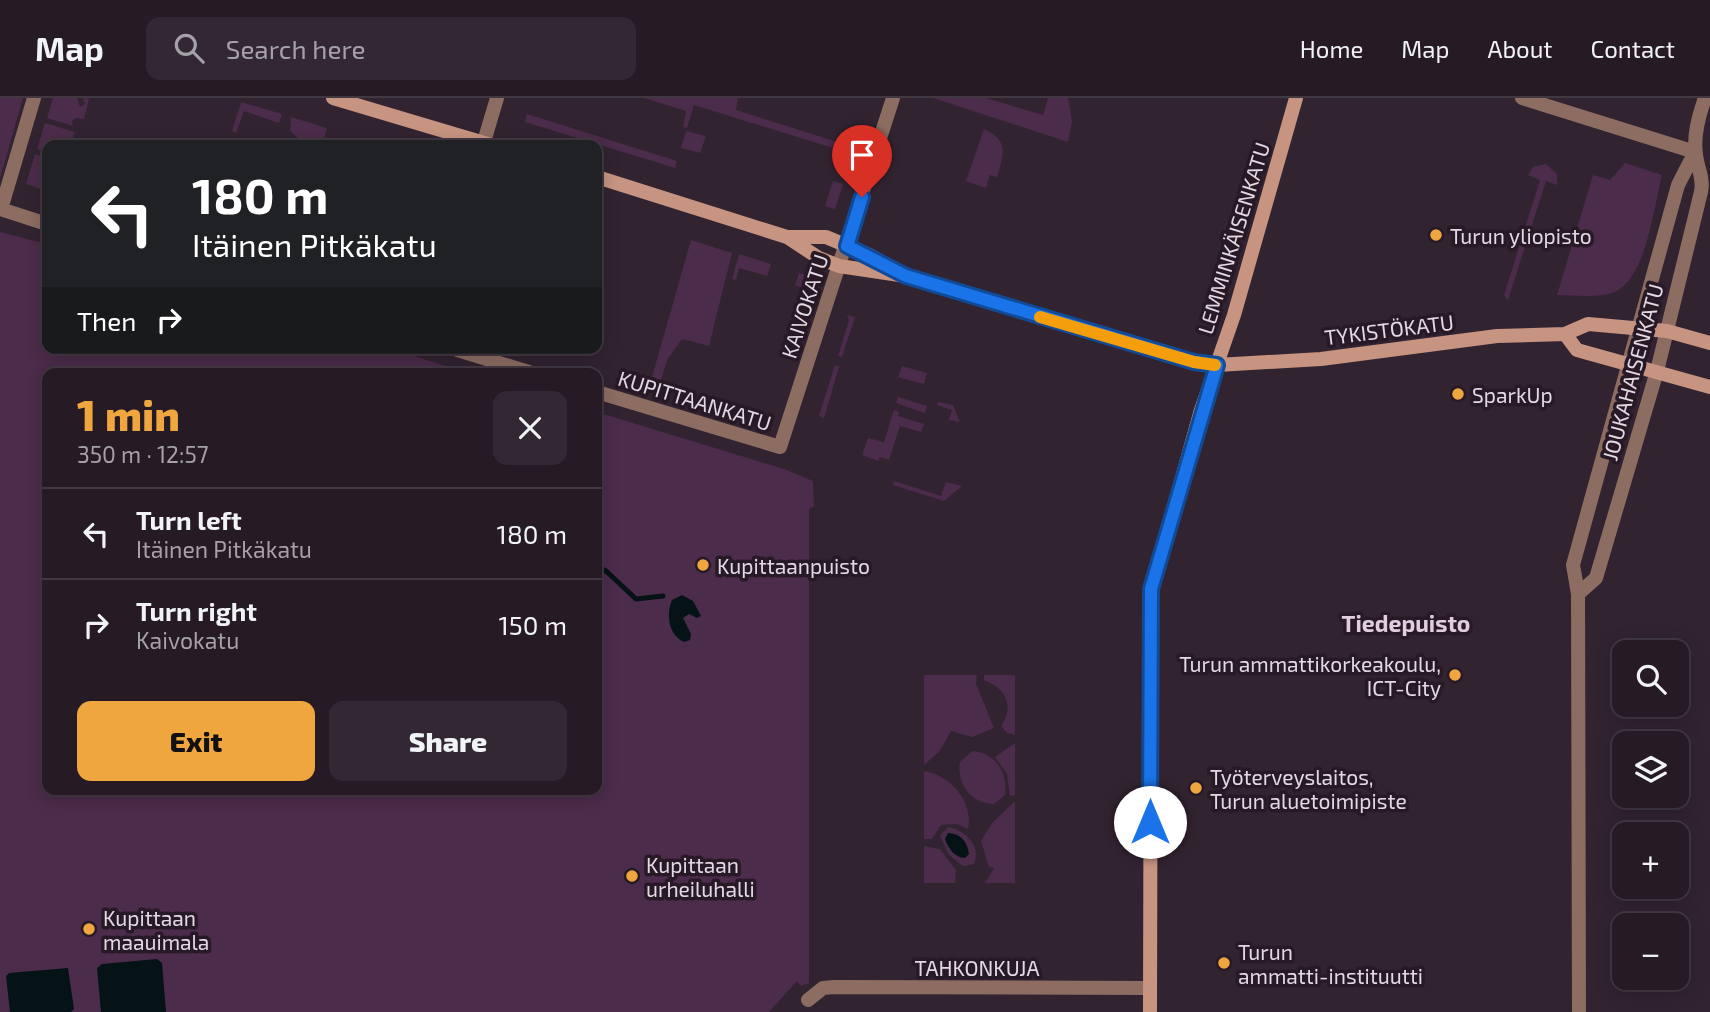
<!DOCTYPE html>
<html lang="en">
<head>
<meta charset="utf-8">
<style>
  body { margin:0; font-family:"Exo 2",sans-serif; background:#322732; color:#f1f3f6; height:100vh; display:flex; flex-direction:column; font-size:26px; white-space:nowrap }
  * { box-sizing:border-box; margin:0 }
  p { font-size:23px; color:#a4a1a7 }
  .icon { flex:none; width:38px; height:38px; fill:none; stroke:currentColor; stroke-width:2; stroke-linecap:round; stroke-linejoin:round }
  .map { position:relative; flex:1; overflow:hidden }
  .drawer { position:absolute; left:42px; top:270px; width:560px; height:427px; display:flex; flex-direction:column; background:#261a25; border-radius:14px; box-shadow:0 4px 18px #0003,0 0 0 2px #423842 }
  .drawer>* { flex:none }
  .banner { position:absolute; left:42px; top:42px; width:560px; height:214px; border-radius:14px; box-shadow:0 4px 18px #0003,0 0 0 2px #423842; background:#202124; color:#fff; overflow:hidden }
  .controls { position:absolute; left:1612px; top:542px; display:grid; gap:14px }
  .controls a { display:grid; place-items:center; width:77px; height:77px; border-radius:14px; background:#261a25; box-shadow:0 4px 18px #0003,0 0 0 2px #423842; font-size:35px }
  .pin { position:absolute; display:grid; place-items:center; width:60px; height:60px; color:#fff; margin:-72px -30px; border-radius:50% 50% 50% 0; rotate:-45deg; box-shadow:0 0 7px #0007 }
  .pin .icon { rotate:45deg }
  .me { position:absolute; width:77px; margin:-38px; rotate:0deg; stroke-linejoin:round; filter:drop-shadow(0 0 5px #0008) }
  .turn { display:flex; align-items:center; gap:24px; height:147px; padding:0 35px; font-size:32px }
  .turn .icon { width:91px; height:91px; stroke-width:2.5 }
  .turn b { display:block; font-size:49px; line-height:60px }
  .then { display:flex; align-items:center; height:66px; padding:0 35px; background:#0003; gap:14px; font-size:26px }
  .round { display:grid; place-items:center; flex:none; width:74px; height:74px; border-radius:14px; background:#322732 }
  .head { display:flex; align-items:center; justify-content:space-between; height:119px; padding:0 35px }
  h1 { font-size:42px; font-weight:800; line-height:52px; color:#f0a63f }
  .action { display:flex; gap:14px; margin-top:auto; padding:14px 35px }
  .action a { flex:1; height:80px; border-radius:14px; background:#f0a63f; color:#111; font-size:28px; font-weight:800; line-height:80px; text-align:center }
  .action a+a { background:#322732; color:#f1f3f6 }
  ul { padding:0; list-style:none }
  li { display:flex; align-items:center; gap:21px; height:91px; padding:0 35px; border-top:2px solid #423842 }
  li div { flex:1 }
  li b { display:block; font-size:26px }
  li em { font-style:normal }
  header { display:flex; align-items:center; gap:42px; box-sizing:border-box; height:98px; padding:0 35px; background:#261a25; border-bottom:2px solid #423842 }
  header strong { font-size:33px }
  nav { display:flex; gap:38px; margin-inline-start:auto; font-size:24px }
  .search { width:490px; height:63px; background:#322732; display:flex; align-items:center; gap:18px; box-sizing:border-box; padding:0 24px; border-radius:14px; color:#a4a1a7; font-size:26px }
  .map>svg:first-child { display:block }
</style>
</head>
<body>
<header>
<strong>Map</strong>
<div class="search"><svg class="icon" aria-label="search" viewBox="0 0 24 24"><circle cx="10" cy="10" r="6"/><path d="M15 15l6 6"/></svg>Search here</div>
<nav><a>Home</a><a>Map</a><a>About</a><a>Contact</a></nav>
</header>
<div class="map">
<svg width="1710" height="914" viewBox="0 0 1710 914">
  <rect width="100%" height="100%" fill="#322331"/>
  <path fill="#4b2c4a" d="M0,0H23L0,81Z
    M53,0H77L80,9L85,6L83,0L89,1L84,21L76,20L72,23L73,28L47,20Z
    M644,0H738L736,12L847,47L852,31L858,33L852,56L694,7L687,30L683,29L686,13Z
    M933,0H986L1043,17L1048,0H1068L1072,23L1068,44Z
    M241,4L282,16L279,25L244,13L236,35L232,33Z
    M527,16L677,63L675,70L525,24Z
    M291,19L327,30L322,47H301L302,44L290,33Z
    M45,25L75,34L72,42L81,47H47V54L37,51Z
    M984,31C1009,42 1004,56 997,79L990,77L986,90L966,83Z
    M686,33L706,38L700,55L681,50Z
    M35,56L47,60V93L26,86Z
    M1625,65L1662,77C1654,108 1646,184 1612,195C1595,200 1574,197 1557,197L1593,77L1610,82Z
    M1546,66L1557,76V87L1546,83L1508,202L1504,197L1540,82L1528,77L1533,69Z
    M833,83L843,86L835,111L825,108Z
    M0,134L47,146V250H388L468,275H47V691H597V314L784,371L813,383L814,408L809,411V885L801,888L797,883L769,914H0Z
    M691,142L732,155L709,248L682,241L667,262L661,282L652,279Z
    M739,156L771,166L767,178L739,170L736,182L732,181Z
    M799,175L815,180L811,193L795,187Z
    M847,217L855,219L842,259L838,258L849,222Z
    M835,267L839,269L824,320L819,318Z
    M902,268L927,275L924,286L898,279Z
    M898,299L927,308L925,315L896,305Z
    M938,304L953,307L960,324L949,322L952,312L937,307Z
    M894,312L899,314L898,318L924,326L921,334L900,328L889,362L880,359L878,363L862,357L868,340L884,344Z
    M894,383L941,398L946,384L962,388L944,403L893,387Z
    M924,577H977L976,586L994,630L972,639L951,633L940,653L924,667Z
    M984,577H1015V637L1007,635L1001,628C1015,607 1006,591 984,582Z
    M1015,645V697L1010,698L1007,676L995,659Z
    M972,653C995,654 1009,676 1005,697L994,706C971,706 956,685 960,664Z
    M924,673C950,677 974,704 968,731L957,726L941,727L932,741H924Z
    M1015,703V785H985L994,770L989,769L981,743L992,725Z
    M948,729C965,732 982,748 974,766L963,768L949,757L940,738Z
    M924,748L940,751L956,772L955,785H924Z"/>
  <path fill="#061316" d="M682,497L693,503L701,518L697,520L689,516L683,520L691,536L690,542L684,544C668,537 666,516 672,502Z
    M948,735C960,735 968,744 969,756L965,760C955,760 948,750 945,741Z
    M157,861L162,865L166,914H101L97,870L102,866Z
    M68,870L74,911L71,914H10L6,878L9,875Z"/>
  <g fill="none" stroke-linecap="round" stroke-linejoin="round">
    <path stroke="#061316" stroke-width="5" d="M597,478L605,472L636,501L663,498"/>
    <path stroke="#8d6d62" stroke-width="14" d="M1522,0L1695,54
      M483,47L497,0
      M0,111L47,126
      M1,111L34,0
      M451,250L532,275
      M597,294L780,349L893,0
      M1578,496L1596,480L1657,273L1701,94C1704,80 1697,69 1696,56C1693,37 1699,17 1705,0
      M808,902L823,890L834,889L1149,890
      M1579,914L1578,496L1573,467L1678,87L1695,54"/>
    <path stroke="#c79481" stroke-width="14" d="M333,0L491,47
      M597,79L787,139L819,160L839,168L906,178L1194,264L1217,267L1321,261L1497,238L1565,236L1588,226L1667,233L1710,245
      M787,139H826L869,157L902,175
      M1565,236L1577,252L1710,289
      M1150,914L1151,491L1201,312L1234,217L1296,0"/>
  </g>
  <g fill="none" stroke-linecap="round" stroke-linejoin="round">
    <defs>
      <path id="route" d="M862,99L847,148L906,178L1194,264L1217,267L1151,491L1150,724"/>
    </defs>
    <use href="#route" stroke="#114b97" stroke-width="18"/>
    <use href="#route" stroke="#1a73e8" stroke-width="12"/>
    <path stroke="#f59e0b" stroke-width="12" d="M1040,219L1194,264L1215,267"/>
  </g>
  <g fill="#f0a63f" stroke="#281927" stroke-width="2.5">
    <circle cx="1436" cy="137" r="7"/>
    <circle cx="1458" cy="296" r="7"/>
    <circle cx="703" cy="467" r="7"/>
    <circle cx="1455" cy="577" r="7"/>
    <circle cx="1196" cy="690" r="7"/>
    <circle cx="632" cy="778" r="7"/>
    <circle cx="89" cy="831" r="7"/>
    <circle cx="1224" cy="865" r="7"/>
  </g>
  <g text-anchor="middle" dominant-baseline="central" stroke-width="7" stroke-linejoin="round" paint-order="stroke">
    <g font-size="21" fill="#e3d9e2" stroke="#281927" text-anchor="start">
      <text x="1450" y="137">Turun yliopisto</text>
      <text x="1472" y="296">SparkUp</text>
      <text x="717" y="467">Kupittaanpuisto</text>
      <text x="1441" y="565" text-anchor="end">Turun ammattikorkeakoulu,<tspan x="1441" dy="24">ICT-City</tspan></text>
      <text x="1210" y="678">Työterveyslaitos,<tspan x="1210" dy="24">Turun aluetoimipiste</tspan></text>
      <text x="646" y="766">Kupittaan<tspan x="646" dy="24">urheiluhalli</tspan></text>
      <text x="103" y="819">Kupittaan<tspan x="103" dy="24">maauimala</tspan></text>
      <text x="1238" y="853">Turun<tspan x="1238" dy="24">ammatti-instituutti</tspan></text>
    </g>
    <g font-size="21" fill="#e3d9e2" stroke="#281927">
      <text transform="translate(1233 140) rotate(-73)">LEMMINKÄISENKATU</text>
      <text transform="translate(804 208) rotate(-72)">KAIVOKATU</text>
      <text transform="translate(1389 231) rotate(-7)">TYKISTÖKATU</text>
      <text transform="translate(1632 274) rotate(-75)">JOUKAHAISENKATU</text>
      <text transform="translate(695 302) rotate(17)">KUPITTAANKATU</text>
      <text x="977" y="869">TAHKONKUJA</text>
    </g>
    <g font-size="23" font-weight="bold" fill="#e1cde0" stroke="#281927">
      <text x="1406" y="525">Tiedepuisto</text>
    </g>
  </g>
</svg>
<div class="controls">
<a><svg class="icon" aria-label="search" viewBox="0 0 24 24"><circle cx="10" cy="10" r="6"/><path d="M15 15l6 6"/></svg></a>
<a><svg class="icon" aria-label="layers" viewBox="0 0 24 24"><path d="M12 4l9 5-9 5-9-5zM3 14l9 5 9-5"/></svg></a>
<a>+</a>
<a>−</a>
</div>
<div class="pin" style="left:862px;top:99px;background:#d93025"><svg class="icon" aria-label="arrive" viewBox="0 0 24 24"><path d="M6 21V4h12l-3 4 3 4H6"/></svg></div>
<svg class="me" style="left:1150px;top:724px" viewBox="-20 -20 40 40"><circle r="19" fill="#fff"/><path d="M0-13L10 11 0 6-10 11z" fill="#1a73e8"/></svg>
<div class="banner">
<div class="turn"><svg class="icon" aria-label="left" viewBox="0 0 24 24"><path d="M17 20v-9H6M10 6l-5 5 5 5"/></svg><div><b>180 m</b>Itäinen Pitkäkatu</div></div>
<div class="then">Then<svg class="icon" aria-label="right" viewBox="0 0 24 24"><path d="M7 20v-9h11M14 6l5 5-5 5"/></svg></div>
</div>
<section class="drawer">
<div class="head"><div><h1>1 min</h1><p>350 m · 12:57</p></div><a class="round"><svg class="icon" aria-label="close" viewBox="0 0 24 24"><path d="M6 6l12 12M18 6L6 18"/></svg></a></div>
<ul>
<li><svg class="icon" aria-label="left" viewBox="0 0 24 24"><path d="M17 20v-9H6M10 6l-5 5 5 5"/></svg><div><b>Turn left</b><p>Itäinen Pitkäkatu</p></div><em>180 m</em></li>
<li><svg class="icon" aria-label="right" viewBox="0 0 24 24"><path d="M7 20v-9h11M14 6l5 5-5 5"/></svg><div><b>Turn right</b><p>Kaivokatu</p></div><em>150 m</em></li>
</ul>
<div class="action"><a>Exit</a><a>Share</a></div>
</section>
</div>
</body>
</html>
